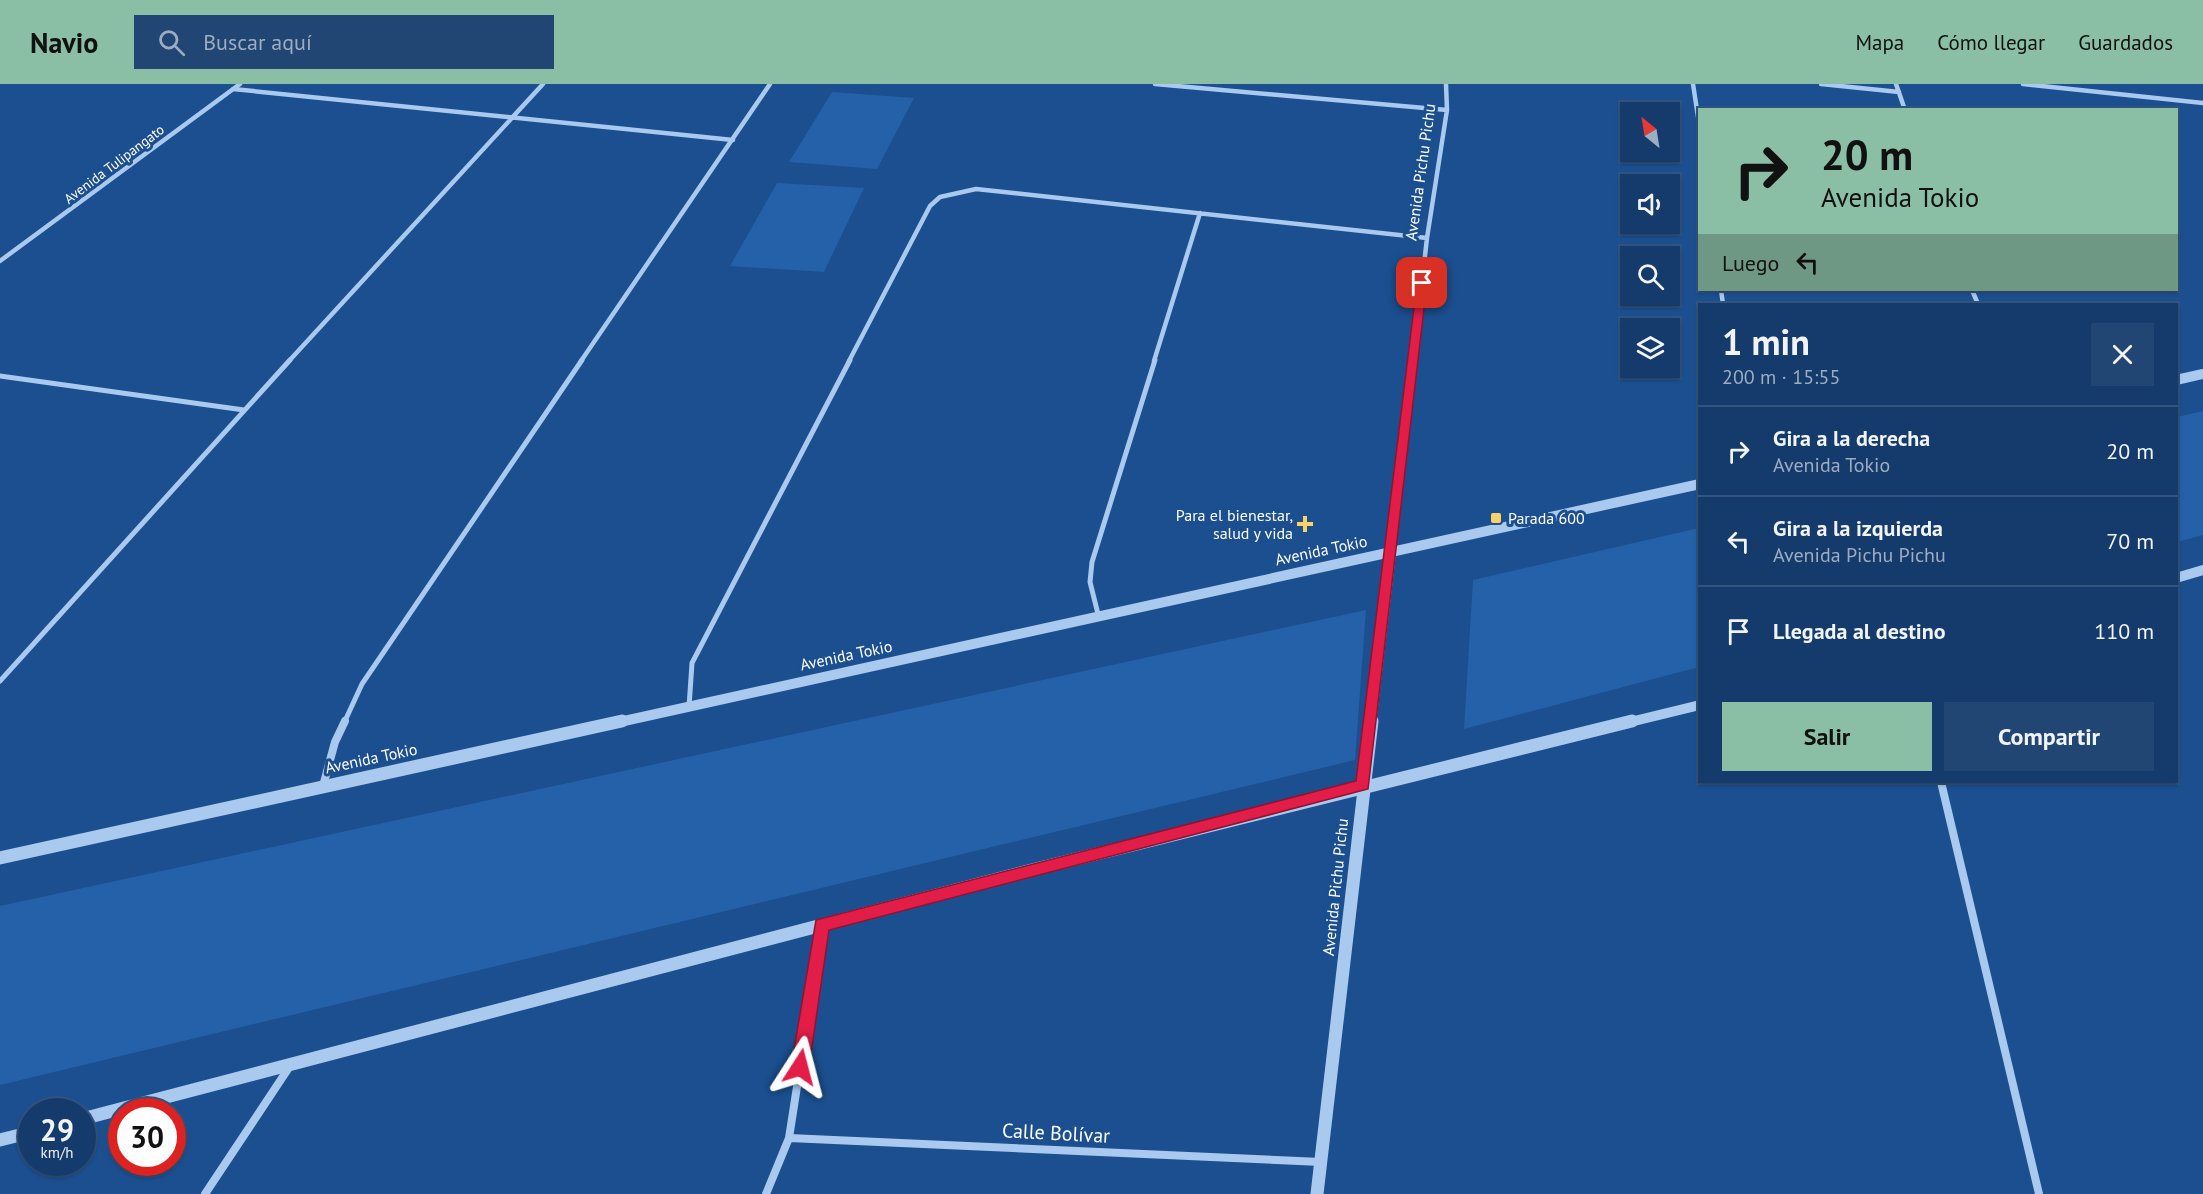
<!DOCTYPE html>
<html lang="es">
<head>
<meta charset="utf-8">
<style>
  body { margin:0; font-family:"PT Sans",sans-serif; background:#214673; color:#f1f3f6; height:100vh; display:flex; flex-direction:column; font-size:22px; white-space:nowrap }
  * { box-sizing:border-box; margin:0 }
  p { font-size:20px; color:#9dadc1 }
  .icon { flex:none; width:33px; height:33px; fill:none; stroke:currentColor; stroke-width:2; stroke-linecap:round; stroke-linejoin:round }
  .map { position:relative; flex:1; overflow:hidden }
  .drawer { position:absolute; left:1698px; top:219px; width:480px; height:480px; display:flex; flex-direction:column; background:#143b6b; border-radius:0px; box-shadow:0 2px 4px #0004,0 0 0 2px #33557e }
  .drawer>* { flex:none }
  .hud { position:absolute; left:1698px; top:24px; width:480px; height:183px; border-radius:0px; box-shadow:0 2px 4px #0004,0 0 0 2px #33557e; background:#8abfa5; color:#111; overflow:hidden }
  .needle { width:39px; rotate:330deg }
  .controls { position:absolute; left:1620px; top:18px; display:grid; gap:12px }
  .controls a { display:grid; place-items:center; width:60px; height:60px; border-radius:0px; background:#143b6b; box-shadow:0 2px 4px #0004,0 0 0 2px #33557e; font-size:30px }
  .speed { position:absolute; left:18px; top:1014px; display:flex; gap:12px; font-size:30px; font-weight:700; text-align:center }
  .speed>* { display:grid; place-content:center; width:78px; height:78px; border-radius:50%; background:#143b6b; box-shadow:0 2px 4px #0004,0 0 0 2px #33557e; line-height:1 }
  .speed small { font-size:15px; font-weight:400 }
  .speed .limit { border:9px solid #d22; background:#fff; color:#111 }
  .pin { position:absolute; display:grid; place-items:center; width:51px; height:51px; color:#fff; margin:-26px; border-radius:12px; box-shadow:0 3px 9px #0006 }
  .me { position:absolute; width:66px; margin:-33px; rotate:9deg; stroke-linejoin:round; filter:drop-shadow(0 0 4px #0008) }
  .turn { display:flex; align-items:center; gap:21px; height:126px; padding:0 24px; font-size:27px }
  .turn .icon { width:78px; height:78px; stroke-width:2.5 }
  .turn b { display:block; font-size:42px; line-height:51px }
  .then { display:flex; align-items:center; height:57px; padding:0 24px; background:#0003; gap:12px; font-size:22px }
  .round { display:grid; place-items:center; flex:none; width:63px; height:63px; border-radius:0px; background:#214673 }
  .summary { display:flex; align-items:center; justify-content:space-between; height:102px; padding:0 24px }
  h1 { font-size:36px; font-weight:800; line-height:45px }
  .primary-button { display:flex; gap:12px; margin-top:auto; padding:12px 24px }
  .primary-button a { flex:1; height:69px; border-radius:0px; background:#8abfa5; color:#111; font-size:24px; font-weight:800; line-height:69px; text-align:center }
  .primary-button a+a { background:#214673; color:#f1f3f6 }
  ul { padding:0; list-style:none }
  li { display:flex; align-items:center; gap:18px; height:90px; padding:0 24px; border-top:2px solid #33557e }
  li div { flex:1 }
  li b { display:block; font-size:22px }
  li em { font-style:normal }
  header { display:flex; align-items:center; gap:36px; box-sizing:border-box; height:84px; padding:0 30px; background:#8abfa5; color:#111 }
  header strong { font-size:28px }
  nav { display:flex; gap:33px; margin-inline-start:auto; font-size:21px }
  .search { width:420px; height:54px; background:#214673; display:flex; align-items:center; gap:15px; box-sizing:border-box; padding:0 21px; border-radius:0px; color:#9dadc1; font-size:22px }
  .map>svg:first-child { display:block }
</style>
</head>
<body>
<header>
<strong>Navio</strong>
<div class="search"><svg class="icon" aria-label="search" viewBox="0 0 24 24"><circle cx="10" cy="10" r="6"/><path d="M15 15l6 6"/></svg>Buscar aquí</div>
<nav><a>Mapa</a><a>Cómo llegar</a><a>Guardados</a></nav>
</header>
<div class="map">
<svg width="2203" height="1110" viewBox="0 0 2203 1110">
  <rect width="100%" height="100%" fill="#1b4f8f"/>
  <path fill="#2461a8" d="M832,8L914,14L877,85L789,78Z
    M777,99L864,104L824,188L730,182Z
    M2203,327V451L2177,458V333Z
    M1699,444V583L1464,645L1473,496Z
    M1366,526L1355,676L0,1001V822Z"/>
  <g fill="none" stroke-linecap="round" stroke-linejoin="round">
    <path stroke="#a9c9ee" stroke-width="4.5" d="M1155,0L1447,26
      M1693,0L1700,46
      M1821,0L1899,8
      M1896,0L1905,26
      M2023,0L2203,19
      M233,5L733,56
      M0,177L240,0
      M1721,206L1723,220
      M1972,206L1978,220
      M289,277L543,0
      M581,277L770,0
      M849,277L930,122L940,113L976,105L1427,154
      M1154,277L1200,129
      M1413,277L1427,154L1447,26L1446,0"/>
    <path stroke="#a9c9ee" stroke-width="5" d="M0,292L244,326
      M1391,469L1413,276
      M1099,534L1090,498L1092,478L1155,276
      M0,597L290,276
      M689,623L692,579L850,276
      M344,639L362,600L582,276"/>
    <path stroke="#a9c9ee" stroke-width="8" d="M1941,698L2039,1110
      M323,702L335,658L345,637
      M789,1054L1321,1078
      M205,1110L288,985
      M766,1110L789,1054L822,842"/>
    <path stroke="#a9c9ee" stroke-width="10" d="M2176,296L2203,290
      M2176,494L2203,486
      M615,639L1700,400
      M1371,639L1391,469
      M1626,639L1700,621"/>
    <path stroke="#a9c9ee" stroke-width="13" d="M0,774L622,637
      M82,1035L1040,784L1632,637
      M0,1056L32,1048
      M1317,1110L1372,637"/>
  </g>
  <path fill="#e11d48" stroke="#92132f" stroke-width="1.5" d="M1422,196L1427,199L1368,705L829,846L809,983L806,989L800,991L794,989L791,983L816,836L1356,697L1417,199Z"/>
  <g fill="#ffd166" stroke="#1b4f8f" stroke-width="2">
    <rect x="1490" y="428" width="12" height="12" rx="3"/>
    <path d="M1302 431h6v6h6v6h-6v6h-6v-6h-6v-6h6z"/>
  </g>
  <g text-anchor="middle" dominant-baseline="central" stroke-width="6" stroke-linejoin="round" paint-order="stroke">
    <g font-size="14" fill="#fff" stroke="#1b4f8f">
      <text transform="translate(114 80) rotate(-37)">Avenida Tulipangato</text>
    </g>
    <g font-size="16" fill="#fff" stroke="#1b4f8f">
      <text transform="translate(1420 88) rotate(-82)">Avenida Pichu Pichu</text>
      <text transform="translate(1321 466) rotate(-12)">Avenida Tokio</text>
      <text transform="translate(846 571) rotate(-12)">Avenida Tokio</text>
      <text transform="translate(371 674) rotate(-12)">Avenida Tokio</text>
      <text transform="translate(1335 803) rotate(-84)">Avenida Pichu Pichu</text>
    </g>
    <g font-size="16" fill="#fff" stroke="#1b4f8f" text-anchor="end">
      <text x="1293" y="431">Para el bienestar,<tspan x="1293" dy="18">salud y vida</tspan></text>
      <text x="1508" y="434" text-anchor="start">Parada 600</text>
    </g>
    <g font-size="20" fill="#fff" stroke="#1b4f8f">
      <text transform="translate(1056 1049) rotate(3)">Calle Bolívar</text>
    </g>
  </g>
</svg>
<div class="controls">
<a><svg class="needle" viewBox="-14 -14 28 28"><path d="M0-13l5 13h-10z" fill="#e53935"/><path d="M0 13l5-13h-10z" fill="#9dadc1"/></svg></a>
<a><svg class="icon" aria-label="sound" viewBox="0 0 24 24"><path d="M4 9h4l5-4v14l-5-4H4zM17 9q2 3 0 6"/></svg></a>
<a><svg class="icon" aria-label="search" viewBox="0 0 24 24"><circle cx="10" cy="10" r="6"/><path d="M15 15l6 6"/></svg></a>
<a><svg class="icon" aria-label="layers" viewBox="0 0 24 24"><path d="M12 4l9 5-9 5-9-5zM3 14l9 5 9-5"/></svg></a>
</div>
<div class="speed"><div>29<small>km/h</small></div><div class="limit">30</div></div>
<div class="pin" style="left:1422px;top:199px;background:#d93025"><svg class="icon" aria-label="arrive" viewBox="0 0 24 24"><path d="M6 21V4h12l-3 4 3 4H6"/></svg></div>
<svg class="me" style="left:800px;top:983px" viewBox="-20 -20 40 40"><path d="M0-17L14 15 0 8-14 15z" fill="#e11d48" stroke="#fff" stroke-width="4"/></svg>
<div class="hud">
<div class="turn"><svg class="icon" aria-label="right" viewBox="0 0 24 24"><path d="M7 20v-9h11M14 6l5 5-5 5"/></svg><div><b>20 m</b>Avenida Tokio</div></div>
<div class="then">Luego<svg class="icon" aria-label="left" viewBox="0 0 24 24"><path d="M17 20v-9H6M10 6l-5 5 5 5"/></svg></div>
</div>
<section class="drawer">
<div class="summary"><div><h1>1 min</h1><p>200 m · 15:55</p></div><a class="round"><svg class="icon" aria-label="close" viewBox="0 0 24 24"><path d="M6 6l12 12M18 6L6 18"/></svg></a></div>
<ul>
<li><svg class="icon" aria-label="right" viewBox="0 0 24 24"><path d="M7 20v-9h11M14 6l5 5-5 5"/></svg><div><b>Gira a la derecha</b><p>Avenida Tokio</p></div><em>20 m</em></li>
<li><svg class="icon" aria-label="left" viewBox="0 0 24 24"><path d="M17 20v-9H6M10 6l-5 5 5 5"/></svg><div><b>Gira a la izquierda</b><p>Avenida Pichu Pichu</p></div><em>70 m</em></li>
<li><svg class="icon" aria-label="arrive" viewBox="0 0 24 24"><path d="M6 21V4h12l-3 4 3 4H6"/></svg><div><b>Llegada al destino</b></div><em>110 m</em></li>
</ul>
<div class="primary-button"><a>Salir</a><a>Compartir</a></div>
</section>
</div>
</body>
</html>
